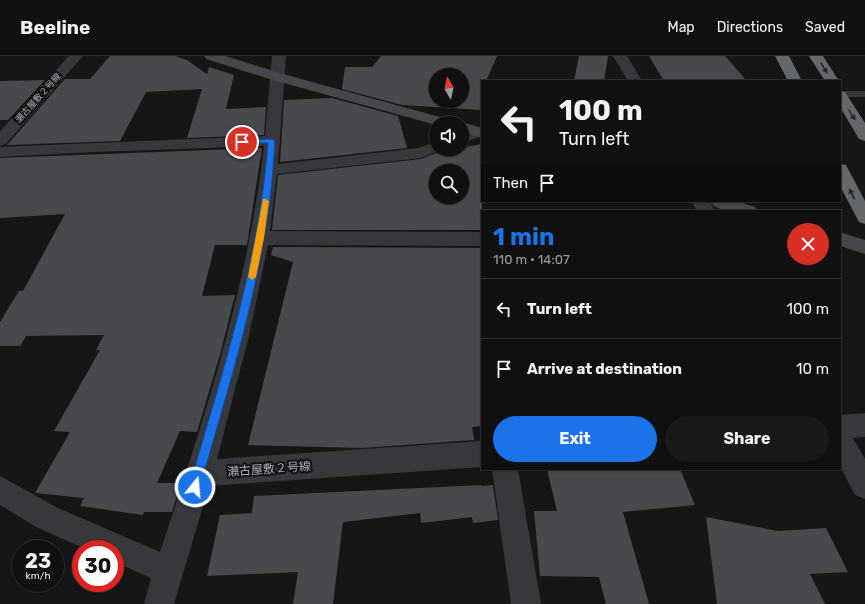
<!DOCTYPE html>
<html lang="en">
<head>
<meta charset="utf-8">
<style>
  body { margin:0; font-family:Rubik,"Noto Sans JP",sans-serif; background:#19191a; color:#f1f3f6; height:100vh; display:flex; flex-direction:column; font-size:15px; white-space:nowrap }
  * { box-sizing:border-box; margin:0 }
  p { font-size:13px; color:#9c9d9f }
  .icon { flex:none; width:22px; height:22px; fill:none; stroke:currentColor; stroke-width:2; stroke-linecap:round; stroke-linejoin:round }
  .map { position:relative; flex:1; overflow:hidden }
  .side { position:absolute; left:481px; top:154px; width:360px; height:260px; display:flex; flex-direction:column; background:#101011; border-radius:0px; box-shadow:0 1px 3px #0004,0 0 0 1px #303031 }
  .side>* { flex:none }
  .banner { position:absolute; left:481px; top:24px; width:360px; height:122px; border-radius:0px; box-shadow:0 1px 3px #0004,0 0 0 1px #303031; background:#101011; color:#f1f3f6; overflow:hidden }
  .needle { width:26px; rotate:351deg }
  .controls { position:absolute; left:429px; top:12px; display:grid; gap:8px }
  .controls a { display:grid; place-items:center; width:40px; height:40px; border-radius:50%; background:#101011; box-shadow:0 1px 3px #0004,0 0 0 1px #303031; font-size:20px }
  .speed { position:absolute; left:12px; top:484px; display:flex; gap:8px; font-size:20px; font-weight:700; text-align:center }
  .speed>* { display:grid; place-content:center; width:52px; height:52px; border-radius:50%; background:#101011; box-shadow:0 1px 3px #0004,0 0 0 1px #303031; line-height:1 }
  .speed small { font-size:10px; font-weight:400 }
  .speed .limit { border:6px solid #d22; background:#fff; color:#111 }
  .pin { position:absolute; display:grid; place-items:center; width:34px; height:34px; color:#fff; margin:-17px; border:2px solid #fff; border-radius:50%; box-shadow:0 1px 4px #0007 }
  .me { position:absolute; width:44px; margin:-22px; rotate:17deg; stroke-linejoin:round; filter:drop-shadow(0 0 3px #0008) }
  .turn { display:flex; align-items:center; gap:14px; height:84px; padding:0 12px; font-size:18px }
  .turn .icon { width:52px; height:52px; stroke-width:2.5 }
  .turn b { display:block; font-size:28px; line-height:34px }
  .then { display:flex; align-items:center; height:38px; padding:0 12px; background:#0003; gap:8px; font-size:15px }
  .round { display:grid; place-items:center; flex:none; width:42px; height:42px; border-radius:21px; background:#19191a }
  .headline { display:flex; align-items:center; justify-content:space-between; height:68px; padding:0 12px }
  h1 { font-size:24px; font-weight:700; line-height:30px; color:#1a73e8 }
  .primary-button { display:flex; gap:8px; margin-top:auto; padding:8px 12px }
  .primary-button a { flex:1; height:46px; border-radius:24px; background:#1a73e8; color:#fff; font-size:16px; font-weight:700; line-height:46px; text-align:center }
  .primary-button a+a { background:#19191a; color:#f1f3f6 }
  ul { padding:0; list-style:none }
  li { display:flex; align-items:center; gap:12px; height:60px; padding:0 12px; border-top:1px solid #303031 }
  li div { flex:1 }
  li b { display:block; font-size:15px }
  li em { font-style:normal }
  header { display:flex; align-items:center; gap:24px; box-sizing:border-box; height:56px; padding:0 20px; background:#101011; border-bottom:1px solid #303031 }
  header strong { font-size:19px }
  nav { display:flex; gap:22px; margin-inline-start:auto; font-size:14px }
  .map>svg:first-child { display:block }
</style>
</head>
<body>
<header>
<strong>Beeline</strong>
<nav><a>Map</a><a>Directions</a><a>Saved</a></nav>
</header>
<div class="map">
<svg width="865" height="548" viewBox="0 0 865 548">
  <rect width="100%" height="100%" fill="#161617"/>
  <path fill="#48494c" fill-rule="evenodd" d="M110,0H175L187,4L207,18L209,11L234,19L226,53L266,51L264,79L187,82L202,33L146,36L120,85L7,89L65,23H90Z
    M381,0H497L486,25H482V54L402,49L342,33L345,11H372ZM436,19H462V45H436Z
    M579,0H608L604,25H574Z
    M649,0H725L747,25H664Z
    M45,24L8,64H0V25Z
    M332,42L398,60L407,92L280,106L284,44Z
    M482,88V174H272L278,119L421,103L439,96ZM436,115H462V141H436Z
    M262,92L247,189H215L202,240L235,239L221,295L197,376L180,375L157,427H181L172,456H144L143,459L80,450L84,442L35,437L70,376L54,375L100,294H96L104,279L26,280L20,290H0V266L19,235H23L65,158L0,162V102Z
    M273,191L482,192V370L472,371L474,384L362,392L248,389L293,206L271,199Z
    M547,413H680L695,449L623,456L649,548H606L599,521L540,520L534,455H557Z
    M482,429V430L493,429L498,464L473,467L472,461L421,467L420,457L343,466L333,548H293L298,516L207,520L220,459L252,457L254,440Z
    M706,461L778,475L826,472L848,516L810,518L825,548H717Z"/>
  <g fill="none" stroke-linecap="round" stroke-linejoin="round">
    <path fill="#37383c" fill-rule="evenodd" d="M840,35H865V41H840Z"/>
    <path fill="#37383c" fill-rule="evenodd" d="M69,0H83L6,88L0,90V75Z
      M272,0H286L278,108L418,92L436,86V93H443L421,102L277,118L270,175L482,176V190L268,189L249,280L217,403L482,385V411L209,430L174,548H144L151,522L115,506V493H86L38,472L0,449V420L58,452L160,496C204,363 248,230 264,90L94,96L0,101V91L265,80Z
      M613,0H627L642,25H628Z
      M479,71L482,72V80L462,87V77Z
      M691,145H709L715,155H697Z
      M865,357V381L853,382L865,403V443L855,439L840,410V359Z
      M492,413H518L541,548H511Z"/>
    <path fill="#45474b" fill-rule="evenodd" d="M204,0H225L283,18L451,64L454,67H436V69L273,24L206,3Z
      M462,66L482,72V82L462,76V67H460Z
      M709,145H737L755,151L758,155C745,155 717,158 709,145Z
      M840,176L865,184V198L840,190Z"/>
    <path fill="#64676c" fill-rule="evenodd" d="M775,0H789L802,25H788Z
      M809,0H823L839,25H825Z
      M840,35L845,36L865,67V85L859,83L840,51Z
      M840,108L846,109L865,145V168L859,166L840,130Z"/>
  </g>
  <defs><path id="oneway-solid" d="M-6-.8H1V-3.2L6.5 0L1 3.2V.8H-6Z"/></defs>
  <g fill="#262628">
    <use href="#oneway-solid" transform="translate(824 12) rotate(59)"/>
    <use href="#oneway-solid" transform="translate(852 59) rotate(58)"/>
    <use href="#oneway-solid" transform="translate(852 138) rotate(-117)"/>
  </g>
  <path fill="#1a73e8" stroke="#114b97" d="M272,83L275,85C273,117 270,150 264,181C250,266 223,349 200,431L199,435L195,437L191,435L189,431C222,318 259,206 268,87L242,88L239,86L242,84Z"/>
  <path fill="#f59e0b" d="M263,143H265L269,145L264,182L256,221L252,224L248,221Z"/>
  <g text-anchor="middle" dominant-baseline="central" stroke-width="4" stroke-linejoin="round" paint-order="stroke">
    <g font-size="9" fill="#a9aeb6" stroke="#111112">
      <text transform="translate(38 42) rotate(-48)">瀬古屋敷２号線</text>
    </g>
    <g font-size="12" fill="#a9aeb6" stroke="#111112">
      <text transform="translate(269 413) rotate(-4)">瀬古屋敷２号線</text>
    </g>
  </g>
</svg>
<div class="controls">
<a><svg class="needle" viewBox="-14 -14 28 28"><path d="M0-13l5 13h-10z" fill="#e53935"/><path d="M0 13l5-13h-10z" fill="#9c9d9f"/></svg></a>
<a><svg class="icon" aria-label="sound" viewBox="0 0 24 24"><path d="M4 9h4l5-4v14l-5-4H4zM17 9q2 3 0 6"/></svg></a>
<a><svg class="icon" aria-label="search" viewBox="0 0 24 24"><circle cx="10" cy="10" r="6"/><path d="M15 15l6 6"/></svg></a>
</div>
<div class="speed"><div>23<small>km/h</small></div><div class="limit">30</div></div>
<div class="pin" style="left:242px;top:86px;background:#d93025"><svg class="icon" aria-label="arrive" viewBox="0 0 24 24"><path d="M6 21V4h12l-3 4 3 4H6"/></svg></div>
<svg class="me" style="left:195px;top:431px" viewBox="-20 -20 40 40"><circle r="17" fill="#1a73e8" stroke="#fff" stroke-width="3"/><path d="M0-11L8 9 0 5-8 9z" fill="#fff"/></svg>
<div class="banner">
<div class="turn"><svg class="icon" aria-label="left" viewBox="0 0 24 24"><path d="M17 20v-9H6M10 6l-5 5 5 5"/></svg><div><b>100 m</b>Turn left</div></div>
<div class="then">Then<svg class="icon" aria-label="arrive" viewBox="0 0 24 24"><path d="M6 21V4h12l-3 4 3 4H6"/></svg></div>
</div>
<section class="side">
<div class="headline"><div><h1>1 min</h1><p>110 m · 14:07</p></div><a class="round" style="background:#d93025;color:#fff"><svg class="icon" aria-label="close" viewBox="0 0 24 24"><path d="M6 6l12 12M18 6L6 18"/></svg></a></div>
<ul>
<li><svg class="icon" aria-label="left" viewBox="0 0 24 24"><path d="M17 20v-9H6M10 6l-5 5 5 5"/></svg><div><b>Turn left</b></div><em>100 m</em></li>
<li><svg class="icon" aria-label="arrive" viewBox="0 0 24 24"><path d="M6 21V4h12l-3 4 3 4H6"/></svg><div><b>Arrive at destination</b></div><em>10 m</em></li>
</ul>
<div class="primary-button"><a>Exit</a><a>Share</a></div>
</section>
</div>
</body>
</html>
